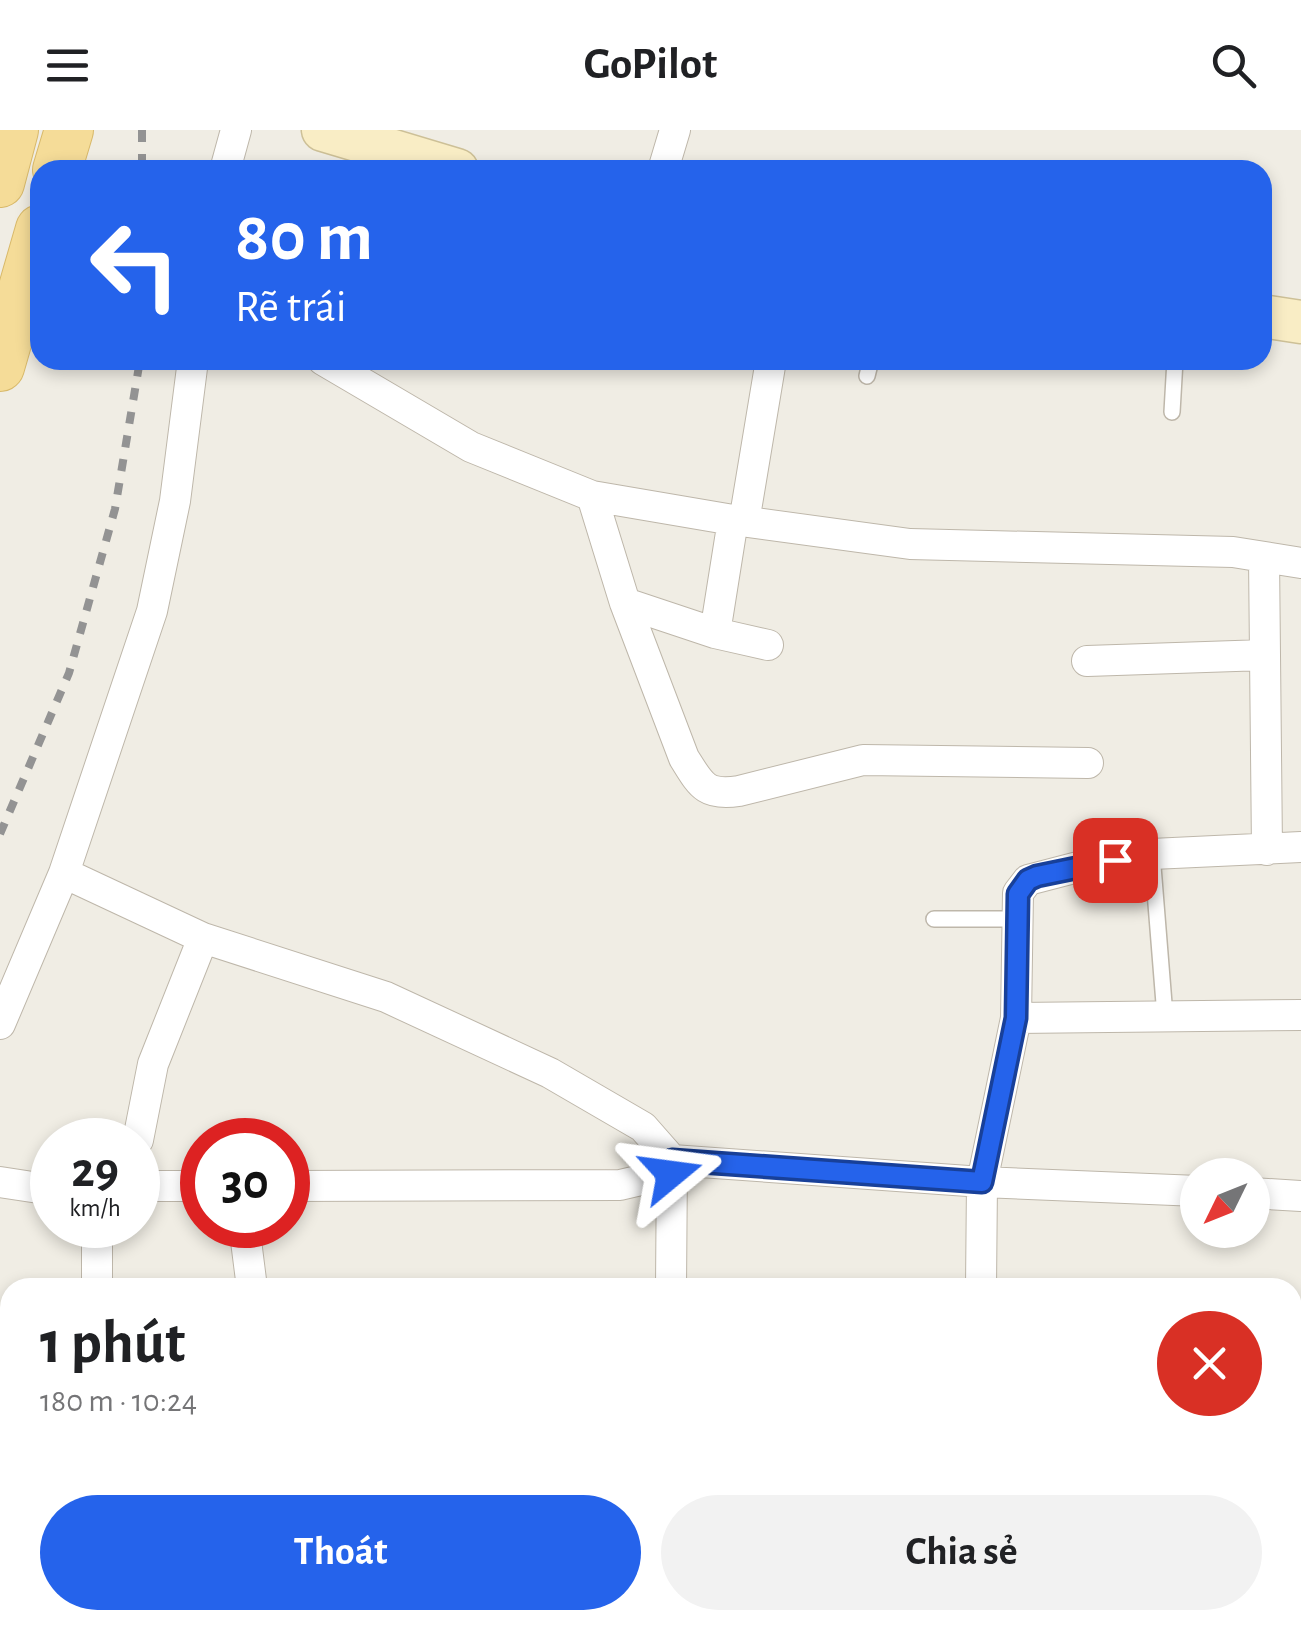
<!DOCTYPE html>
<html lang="vi">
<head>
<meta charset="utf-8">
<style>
  body { margin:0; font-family:"Alegreya Sans",sans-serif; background:#f2f2f2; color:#202124; height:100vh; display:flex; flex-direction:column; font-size:38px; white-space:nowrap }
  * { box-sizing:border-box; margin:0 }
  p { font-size:32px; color:#757577 }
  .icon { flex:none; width:55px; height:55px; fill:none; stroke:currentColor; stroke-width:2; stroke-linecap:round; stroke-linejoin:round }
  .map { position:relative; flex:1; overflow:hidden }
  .panel { position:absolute; left:0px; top:1148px; width:1302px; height:352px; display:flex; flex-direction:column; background:#fff; border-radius:30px 30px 0 0; box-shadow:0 5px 15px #0003 }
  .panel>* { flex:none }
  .guide { position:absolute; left:30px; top:30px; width:1242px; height:210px; border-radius:30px; box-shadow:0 5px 15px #0003; background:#2563eb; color:#fff; overflow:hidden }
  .needle { width:65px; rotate:227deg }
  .fabs { position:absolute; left:1180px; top:1028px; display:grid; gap:20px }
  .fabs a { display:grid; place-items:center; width:90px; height:90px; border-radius:50%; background:#fff; box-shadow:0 5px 15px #0003; font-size:50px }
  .speed { position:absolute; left:30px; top:988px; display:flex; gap:20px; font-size:50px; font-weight:700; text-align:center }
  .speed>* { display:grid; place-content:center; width:130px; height:130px; border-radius:50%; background:#fff; box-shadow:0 5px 15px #0003; line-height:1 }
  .speed small { font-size:25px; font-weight:400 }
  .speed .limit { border:15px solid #d22; background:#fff; color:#111 }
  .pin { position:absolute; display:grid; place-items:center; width:85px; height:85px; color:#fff; margin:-42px; border-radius:20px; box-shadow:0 5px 15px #0006 }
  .me { position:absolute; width:110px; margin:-55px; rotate:74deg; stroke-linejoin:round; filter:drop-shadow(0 0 8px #0008) }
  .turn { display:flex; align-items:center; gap:35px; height:210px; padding:0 40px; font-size:45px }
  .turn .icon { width:130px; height:130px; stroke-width:2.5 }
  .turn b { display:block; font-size:70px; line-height:85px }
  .round { display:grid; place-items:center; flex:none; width:105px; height:105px; border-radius:52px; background:#f2f2f2 }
  .headline { display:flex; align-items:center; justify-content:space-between; height:170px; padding:0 40px }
  h1 { font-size:60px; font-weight:700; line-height:75px }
  .button { display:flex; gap:20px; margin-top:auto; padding:20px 40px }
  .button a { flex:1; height:115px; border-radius:60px; background:#2563eb; color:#fff; font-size:40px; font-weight:700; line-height:115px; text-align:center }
  .button a+a { background:#f2f2f2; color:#202124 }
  header { display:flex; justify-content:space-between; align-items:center; height:130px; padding:0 40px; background:#fff; font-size:45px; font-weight:700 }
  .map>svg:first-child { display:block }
</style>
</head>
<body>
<header><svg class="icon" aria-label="menu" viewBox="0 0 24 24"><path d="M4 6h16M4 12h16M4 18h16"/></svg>GoPilot<svg class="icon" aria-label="search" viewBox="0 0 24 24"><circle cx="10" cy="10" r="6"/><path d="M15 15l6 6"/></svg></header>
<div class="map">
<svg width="1301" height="1499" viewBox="0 0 1301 1499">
  <rect width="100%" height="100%" fill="#f0ede4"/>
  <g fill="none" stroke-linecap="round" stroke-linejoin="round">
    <defs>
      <path id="lane" d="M867,246L871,230
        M1172,282L1175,230
        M1152,724L1165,886
        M934,789H1018"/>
      <path id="street" d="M225,40L236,0
        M663,40L675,0
        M323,230L471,317L592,366L733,390L910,414L1233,422L1301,433
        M592,366L625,473L684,628C701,655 705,666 739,661L863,630L1088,633
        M744,392L771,230
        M1264,427L1267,720
        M625,473L715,503L768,515
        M715,503L733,390
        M1087,531L1265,525
        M1301,717L1152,724L1078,737L1028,750L1018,763L1016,888L1301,885
        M64,743L203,808L386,867L550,943L643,997L672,1030L982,1052L1198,1061
        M0,894L64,743L152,481L175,371L193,230
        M138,1010L153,934L203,808
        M0,1052L52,1060
        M138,1056H202
        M288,1056L620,1055L671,1043
        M1252,1063L1301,1066
        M244,1095L252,1158
        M97,1158V1095
        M671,1158L672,1030
        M981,1158L982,1052L1016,888
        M1297,1246L1301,1210
        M0,1328L10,1333"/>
      <path id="secondary" d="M323,0L457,40
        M1262,186L1301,192"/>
      <path id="primary" d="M57,40L69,0
        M0,53L14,0
        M0,237L40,99"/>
    </defs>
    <use href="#lane" stroke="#beb7aa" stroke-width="18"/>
    <use href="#street" stroke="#beb7aa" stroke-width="32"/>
    <use href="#secondary" stroke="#cdc097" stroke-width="45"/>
    <use href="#primary" stroke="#d8b96a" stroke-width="50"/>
    <use href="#lane" stroke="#fff" stroke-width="15"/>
    <use href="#street" stroke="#fff" stroke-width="30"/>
    <use href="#secondary" stroke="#f9edc5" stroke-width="42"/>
    <use href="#primary" stroke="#f5dc98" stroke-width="48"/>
    <path stroke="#939393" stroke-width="8" stroke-dasharray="12 12" stroke-linecap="butt" d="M142,0V40
      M0,704L69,543L115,379L140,230"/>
  </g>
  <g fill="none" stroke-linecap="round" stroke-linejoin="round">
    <defs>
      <path id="route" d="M671,1044L672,1030L982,1052L1016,888L1018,764L1028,750L1037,746L1115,730"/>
    </defs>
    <use href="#route" stroke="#184099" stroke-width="25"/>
    <use href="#route" stroke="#2563eb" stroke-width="18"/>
  </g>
</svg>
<div class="fabs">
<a><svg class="needle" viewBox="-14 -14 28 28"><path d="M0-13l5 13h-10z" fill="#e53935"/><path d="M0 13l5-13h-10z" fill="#757577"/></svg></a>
</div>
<div class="speed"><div>29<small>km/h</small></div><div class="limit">30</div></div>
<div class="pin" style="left:1115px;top:730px;background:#d93025"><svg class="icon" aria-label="arrive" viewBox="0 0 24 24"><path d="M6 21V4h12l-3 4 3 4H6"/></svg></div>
<svg class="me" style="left:671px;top:1044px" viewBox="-20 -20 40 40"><path d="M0-17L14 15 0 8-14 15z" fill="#2563eb" stroke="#fff" stroke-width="4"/></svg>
<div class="guide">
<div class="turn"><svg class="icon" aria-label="left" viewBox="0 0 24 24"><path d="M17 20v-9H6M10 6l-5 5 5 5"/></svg><div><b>80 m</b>Rẽ trái</div></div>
</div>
<section class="panel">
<div class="headline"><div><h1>1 phút</h1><p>180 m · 10:24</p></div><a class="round" style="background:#d93025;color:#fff"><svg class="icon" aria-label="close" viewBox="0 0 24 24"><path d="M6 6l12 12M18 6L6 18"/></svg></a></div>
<div class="button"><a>Thoát</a><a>Chia sẻ</a></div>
</section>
</div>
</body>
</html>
